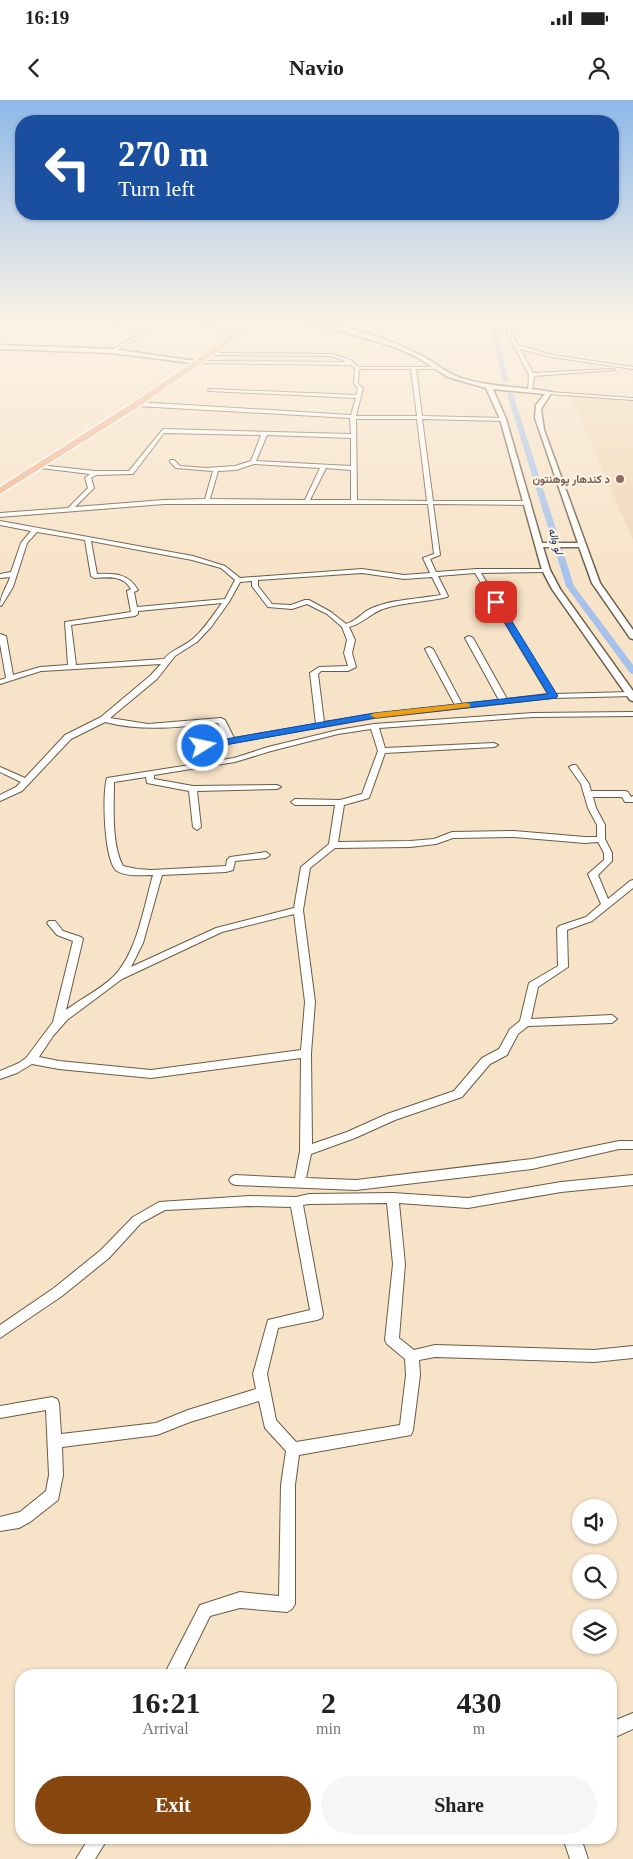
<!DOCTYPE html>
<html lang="en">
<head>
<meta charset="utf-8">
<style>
  body { margin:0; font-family:"Times New Roman",Vazirmatn,serif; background:#f6f6f6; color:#222; height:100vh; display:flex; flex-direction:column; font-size:19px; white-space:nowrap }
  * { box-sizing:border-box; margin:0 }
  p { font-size:16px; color:#767676 }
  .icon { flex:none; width:28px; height:28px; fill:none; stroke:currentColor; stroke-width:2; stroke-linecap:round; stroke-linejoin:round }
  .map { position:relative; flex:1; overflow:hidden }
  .side { position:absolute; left:15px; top:1569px; width:602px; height:175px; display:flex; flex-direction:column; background:#fff; border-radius:20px; box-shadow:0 1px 4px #0004 }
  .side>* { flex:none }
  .hud { position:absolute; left:15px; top:15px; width:604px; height:105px; border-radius:20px; box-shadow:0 1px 4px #0004; background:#1a4fa0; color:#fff; overflow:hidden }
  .controls { position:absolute; left:572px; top:1399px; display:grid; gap:10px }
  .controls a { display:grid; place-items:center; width:45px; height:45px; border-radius:50%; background:#fff; box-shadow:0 1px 4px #0004; font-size:25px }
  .pin { position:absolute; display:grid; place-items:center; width:42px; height:42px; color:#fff; margin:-21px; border-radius:10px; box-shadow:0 2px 8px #0006 }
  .me { position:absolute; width:55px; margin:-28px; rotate:80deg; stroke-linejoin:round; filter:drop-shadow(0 0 4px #0008) }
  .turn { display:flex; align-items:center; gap:18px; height:105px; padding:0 20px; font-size:22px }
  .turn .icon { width:65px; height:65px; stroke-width:2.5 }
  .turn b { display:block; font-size:35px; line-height:42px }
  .eta { display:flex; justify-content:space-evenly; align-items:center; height:85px; text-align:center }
  .eta b { font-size:30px; font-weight:800; line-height:35px }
  .button { display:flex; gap:10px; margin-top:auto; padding:10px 20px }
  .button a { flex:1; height:58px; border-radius:30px; background:#86460d; color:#fff; font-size:20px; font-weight:800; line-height:58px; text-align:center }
  .button a+a { background:#f6f6f6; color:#222 }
  .status { display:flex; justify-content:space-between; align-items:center; height:35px; padding:0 25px; background:#fff; direction:ltr }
  .status svg { height:14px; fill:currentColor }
  header { display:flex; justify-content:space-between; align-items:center; height:65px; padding:0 20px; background:#fff; font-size:22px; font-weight:800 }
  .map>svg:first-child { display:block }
</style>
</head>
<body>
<div class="status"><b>16:19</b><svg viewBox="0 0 49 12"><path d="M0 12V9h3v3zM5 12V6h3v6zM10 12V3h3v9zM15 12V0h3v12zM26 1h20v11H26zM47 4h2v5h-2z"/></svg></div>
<header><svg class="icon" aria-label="back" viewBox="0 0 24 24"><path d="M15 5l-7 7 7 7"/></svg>Navio<svg class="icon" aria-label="person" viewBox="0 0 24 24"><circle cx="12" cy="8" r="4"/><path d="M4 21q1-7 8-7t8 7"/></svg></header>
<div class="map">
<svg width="633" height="1759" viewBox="0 0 633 1759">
  <rect width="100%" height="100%" fill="#f7e3c8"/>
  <path fill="#f0d7b7" d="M571,295L633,301V440L577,311Z"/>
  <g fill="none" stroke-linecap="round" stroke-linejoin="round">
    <path fill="#a6c1eb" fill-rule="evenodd" d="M490,223H496L508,282L503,281Z
      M510,292L513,294L574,486L633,565V574L630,573L566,486L507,294Z"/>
    <defs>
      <path id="minor" d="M121,223H127L118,227Z
        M180,223H193L245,232L243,233Z
        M508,223H512L511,232L518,245L552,255L633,267V269L552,257L520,249L533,273L613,269L615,270L534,276L532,290L528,291L529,275L507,232Z
        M147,229L151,230L114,252L110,251Z
        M210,253L332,254L351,260L358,267H436L438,269H416L422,316L505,318L503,321L422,319L433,401H528L531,403L528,405L433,404L440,455L430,459L436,472L477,469H548L549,470L546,472L481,473L555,594L630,592L633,593V596L553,598L374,618L203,648L199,646L200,644L226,640L218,623C180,627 143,632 105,622L71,639L22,691L0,701V695L16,687L21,682L0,672V667L25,678L65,635L101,617L151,575L161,564L41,571L0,584V580L6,578L0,544V534L6,536L13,575L40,567L68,565L65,522L131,512L127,491L131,489C123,475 108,477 94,478L91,476L85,440L37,432L27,443L13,487L2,505L0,506C0,495 7,487 10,477L0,478V474L11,472L21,443L31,431L0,425V421L193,456L225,466L240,478L362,469L404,475L430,473L423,458L434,454L428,404H164L0,417V413L68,408L88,388L85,378L90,374L41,368L39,367V365L95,371H129L163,329L351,334L350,318L137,306L134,304L137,302L351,315L356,298L210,291L208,290L210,289L356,295L358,288L354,284L355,268L351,265L200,263L198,262L200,261L347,262L332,256L212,255ZM359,269H411L417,316H356L363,288L358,284ZM356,319H417L427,401L357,400ZM164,333L261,335L251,361L235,366L206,368L180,366L174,360H170V362L176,368L213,371L205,399L164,400L75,407L94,388L91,378L96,375L133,374ZM267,335L351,338V366L256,361ZM254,364L320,368L305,400L210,399L218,371L236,370ZM326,368L351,370V400H310ZM91,441L192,460L221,468L235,480L225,499L137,507L134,492L138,490C129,474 115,473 97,474ZM362,473L404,479L432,477L441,495C418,499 394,499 372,508C362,512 357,521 346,524L331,512L309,500H305L291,505L272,504L258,486V480ZM475,473L548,594L507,599L473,538L469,536L465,538L499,600L462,604L433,549L429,547L425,549L455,605L374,614L324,622L318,574L321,571H348L356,567L352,553L355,540L349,527C363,524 371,512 386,508C406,502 427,502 447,497L448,496L438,476ZM252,481V486L268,507L292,509L307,504L327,514L342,527L347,540L344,553L348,566L319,567L310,573L316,624L234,638L225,620L221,618L148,624L110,618L157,579L175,556L197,542L211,527L229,502L240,482ZM222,503C213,515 205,528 194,538C184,547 172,549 164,559L76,565L71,525L135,516L138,514V511Z
        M550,292L633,298V300L548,294Z
        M633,612V616L533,617L379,628L385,648L494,643L498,645L494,647L385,653L369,698L344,705L338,742L410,741L434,739L452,732L514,731L585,737H597V725L588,708L581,684L569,667L573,665H576L589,684L591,691H625L628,692L631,697L633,696V702H625L622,697H593L596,708L605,725V739L612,753V761L598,775L608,799L630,781L633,780V788L592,821L567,830L568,867L538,887L531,919L612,915L617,919L612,923L528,926L518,934L507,955L490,964L462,997L395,1020L355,1038L311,1054L306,1078L356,1080L532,1059L619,1041H633V1049H619L532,1069L356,1090L235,1085L231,1083L229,1080L231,1077L235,1075L295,1078L300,1051L301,958L151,978L59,969L32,964L17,973L0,979V971L19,963L26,958L53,922L73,841L57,835L47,823L49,821H55L63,831L81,837L83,839L66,910C82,898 100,890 114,876C137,853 144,806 153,775C142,775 127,777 117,771C104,762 102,692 107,678L234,658L268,647L338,630L374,624L533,613ZM371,629L378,651L362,694L340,700L295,699L291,702L295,705H335L329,744L301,767L294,808L216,828L131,867L143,843L162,775L226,772L233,770L235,761L266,758L270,755L266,752L230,757L227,760L226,766L152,770L137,769L123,766C111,744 114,706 114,682L146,677L147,683L189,691L193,727L197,730L201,727L197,691L277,689L281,687L277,685L193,686L154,679V675L235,662L271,651L338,634ZM514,737L585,743L598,742L604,753V760L588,774L601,804L586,817L559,826L557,828L558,866L529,883L520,921L510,929L499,949L482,958L454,991L387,1014L347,1032L312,1044L311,953L315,902L303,810L310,768L335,748L410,747L436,744L453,738ZM294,814L305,902L301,950L151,970L59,961L39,957L53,936L67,920L122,879L222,832Z
        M633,1075V1085L561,1092L468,1108L399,1103L405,1164L399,1238L414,1250L435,1245L594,1250L633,1246V1258L594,1262L435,1257L419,1260L420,1275L413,1330L411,1335L299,1355L295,1385V1504L292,1509L287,1512L240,1508L210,1516L181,1575H164L200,1505L240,1492L279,1496L281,1385L286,1351L265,1328L259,1301L190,1322L157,1335L62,1347L63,1375L58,1400L30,1422L19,1428L0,1431V1417L20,1412L46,1391L49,1375L46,1310L0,1318V1306L52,1297L57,1299L59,1303L61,1334L156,1323L188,1310L256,1289L253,1274L268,1220L310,1210L291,1107L249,1106L165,1110L141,1123L109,1158L62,1196L0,1238V1225L54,1188L101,1150L133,1117L159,1102L249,1096L296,1097L309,1094L393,1093L468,1098L561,1082ZM387,1103L393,1164L385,1240L387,1244L405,1259L406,1275L400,1325L296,1342L276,1320L267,1274L278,1228L317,1220L322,1218L323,1214L303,1105L309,1104Z
        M633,1613V1629L611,1639V1622Z
        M89,1738H108L95,1759H76Z
        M563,1738H581L588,1759H570Z"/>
      <path id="tertiary" d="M305,223C342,223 385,237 418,254C432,260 443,271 458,277C489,288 521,286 552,292L541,309L544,330L600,483L633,530V539L630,538L592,483L579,447H543L550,470L560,489L633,591V601L630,600L552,489L542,470L500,319L486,288L448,277L415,256L391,246L347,233ZM493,289L545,294L536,305L535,318L578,443H542L506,319Z
        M0,245L112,249L203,262L200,264L112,253L0,249Z"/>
      <path id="primary" d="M250,223H258L140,306L0,394V387L134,302Z"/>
    </defs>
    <use href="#minor" stroke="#6c5b44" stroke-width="2"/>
    <use href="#tertiary" stroke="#6c5b44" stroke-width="3"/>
    <use href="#primary" stroke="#fff" stroke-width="3"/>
    <use href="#minor" fill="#fff" fill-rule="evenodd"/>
    <use href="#tertiary" fill="#fff" fill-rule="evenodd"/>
    <use href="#primary" fill="#efb28d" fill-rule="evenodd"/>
  </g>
  <linearGradient id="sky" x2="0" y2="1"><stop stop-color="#8db9e9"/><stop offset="0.47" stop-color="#fbf2e6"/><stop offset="1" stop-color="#fbf2e6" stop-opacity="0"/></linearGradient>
  <rect width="633" height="470" fill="url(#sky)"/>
  <path fill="#1a73e8" stroke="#114b97" d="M496,500L500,502L558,596L556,598L374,618L203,649L199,646L203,643L374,613L548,594L492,502Z"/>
  <path fill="#f59e0b" d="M467,603L470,604V607L375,618L370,615L375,613Z"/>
  <circle fill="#8d6e63" stroke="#fef1e1" stroke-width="2" cx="620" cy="379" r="5"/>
  <g text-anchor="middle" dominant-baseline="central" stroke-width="4.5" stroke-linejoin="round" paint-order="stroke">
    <g font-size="11" font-weight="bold" fill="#785e54" stroke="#fef1e1" text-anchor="end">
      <text x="610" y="379">د کندهار پوهنتون</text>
    </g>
    <g font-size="11" font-style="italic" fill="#062758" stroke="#fef1e1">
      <text transform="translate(556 441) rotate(73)">لو واله</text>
    </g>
  </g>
</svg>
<div class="controls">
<a><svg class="icon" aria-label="sound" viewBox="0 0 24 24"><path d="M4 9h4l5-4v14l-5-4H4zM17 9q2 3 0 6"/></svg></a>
<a><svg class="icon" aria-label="search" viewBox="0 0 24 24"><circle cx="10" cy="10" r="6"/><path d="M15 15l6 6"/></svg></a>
<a><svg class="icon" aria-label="layers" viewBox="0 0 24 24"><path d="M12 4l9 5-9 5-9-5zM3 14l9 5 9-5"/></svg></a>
</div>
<div class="pin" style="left:496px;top:502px;background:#d93025"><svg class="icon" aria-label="arrive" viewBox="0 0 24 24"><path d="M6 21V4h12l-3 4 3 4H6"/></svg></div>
<svg class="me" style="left:203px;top:646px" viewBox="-20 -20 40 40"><circle r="17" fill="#1a73e8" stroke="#fff" stroke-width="3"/><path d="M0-11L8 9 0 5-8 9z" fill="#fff"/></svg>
<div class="hud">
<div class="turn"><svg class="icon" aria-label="left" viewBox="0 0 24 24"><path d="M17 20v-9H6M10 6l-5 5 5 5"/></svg><div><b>270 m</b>Turn left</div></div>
</div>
<section class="side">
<div class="eta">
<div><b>16:21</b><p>Arrival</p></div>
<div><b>2</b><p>min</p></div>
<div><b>430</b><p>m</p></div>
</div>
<div class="button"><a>Exit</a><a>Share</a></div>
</section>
</div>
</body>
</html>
